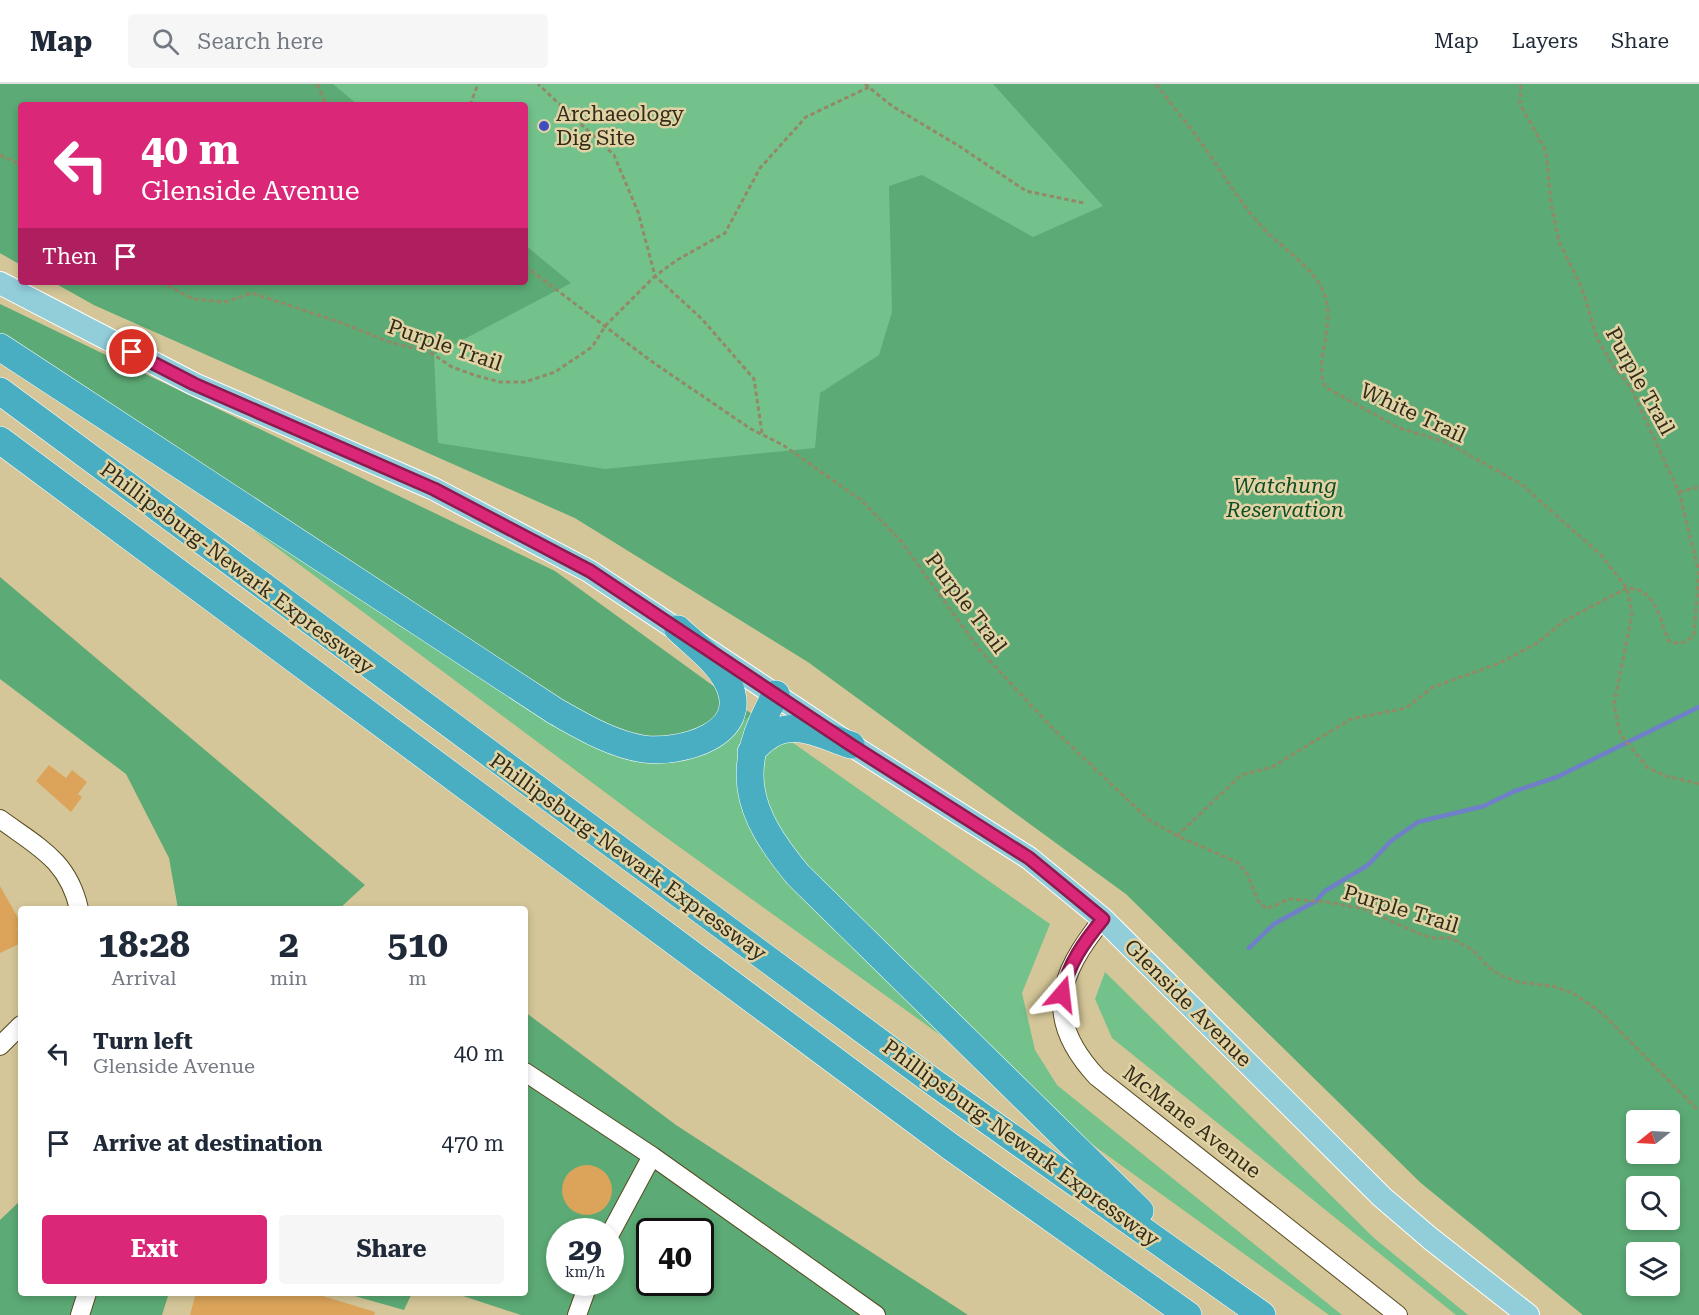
<!DOCTYPE html>
<html lang="en">
<head>
<meta charset="utf-8">
<style>
  body { margin:0; font-family:"Roboto Serif",serif; background:#f6f6f7; color:#1f2937; height:100vh; display:flex; flex-direction:column; font-size:22px; white-space:nowrap }
  * { box-sizing:border-box; margin:0 }
  p { font-size:20px; color:#747a83 }
  .icon { flex:none; width:33px; height:33px; fill:none; stroke:currentColor; stroke-width:2; stroke-linecap:round; stroke-linejoin:round }
  .map { position:relative; flex:1; overflow:hidden }
  .side { position:absolute; left:18px; top:822px; width:510px; height:390px; display:flex; flex-direction:column; background:#fff; border-radius:6px; box-shadow:0 3px 9px #0003 }
  .side>* { flex:none }
  .banner { position:absolute; left:18px; top:18px; width:510px; height:183px; border-radius:6px; box-shadow:0 3px 9px #0003; background:#db2777; color:#fff; overflow:hidden }
  .needle { width:39px; rotate:252deg }
  .buttons { position:absolute; left:1626px; top:1026px; display:grid; gap:12px }
  .buttons a { display:grid; place-items:center; width:54px; height:54px; border-radius:6px; background:#fff; box-shadow:0 3px 9px #0003; font-size:30px }
  .speed { position:absolute; left:546px; top:1134px; display:flex; gap:12px; font-size:30px; font-weight:700; text-align:center }
  .speed>* { display:grid; place-content:center; width:78px; height:78px; border-radius:50%; background:#fff; box-shadow:0 3px 9px #0003; line-height:1 }
  .speed small { font-size:15px; font-weight:400 }
  .speed .limit { border:3px solid #111; border-radius:9px; background:#fff; color:#111 }
  .pin { position:absolute; display:grid; place-items:center; width:51px; height:51px; color:#fff; margin:-26px; border:3px solid #fff; border-radius:50%; box-shadow:0 2px 6px #0007 }
  .me { position:absolute; width:66px; margin:-33px; rotate:17deg; stroke-linejoin:round; filter:drop-shadow(0 0 4px #0008) }
  .turn { display:flex; align-items:center; gap:21px; height:126px; padding:0 24px; font-size:27px }
  .turn .icon { width:78px; height:78px; stroke-width:2.5 }
  .turn b { display:block; font-size:42px; line-height:51px }
  .then { display:flex; align-items:center; height:57px; padding:0 24px; background:#0003; gap:12px; font-size:22px }
  .eta { display:flex; justify-content:space-evenly; align-items:center; height:102px; text-align:center }
  .eta b { font-size:36px; font-weight:700; line-height:42px }
  .primary-button { display:flex; gap:12px; margin-top:auto; padding:12px 24px }
  .primary-button a { flex:1; height:69px; border-radius:6px; background:#db2777; color:#fff; font-size:24px; font-weight:700; line-height:69px; text-align:center }
  .primary-button a+a { background:#f6f6f7; color:#1f2937 }
  ul { padding:0; list-style:none }
  li { display:flex; align-items:center; gap:18px; height:90px; padding:0 24px }
  li div { flex:1 }
  li b { display:block; font-size:22px }
  li em { font-style:normal }
  header { display:flex; align-items:center; gap:36px; box-sizing:border-box; height:84px; padding:0 30px; background:#fff; border-bottom:2px solid #e0e1e3 }
  header strong { font-size:28px }
  nav { display:flex; gap:33px; margin-inline-start:auto; font-size:21px }
  .search { width:420px; height:54px; background:#f6f6f7; display:flex; align-items:center; gap:15px; box-sizing:border-box; padding:0 21px; border-radius:6px; color:#747a83; font-size:22px }
  .map>svg:first-child { display:block }
</style>
</head>
<body>
<header>
<strong>Map</strong>
<div class="search"><svg class="icon" aria-label="search" viewBox="0 0 24 24"><circle cx="10" cy="10" r="6"/><path d="M15 15l6 6"/></svg>Search here</div>
<nav><a>Map</a><a>Layers</a><a>Share</a></nav>
</header>
<div class="map">
<svg width="1699" height="1231" viewBox="0 0 1699 1231">
  <rect width="100%" height="100%" fill="#d4c698"/>
  <path fill="#73c28b" fill-rule="evenodd" d="M0,0H1699V1231H1583L1421,1099L1126,810L808,578L575,434L94,221L53,198H525V21H21V181L0,169ZM1636,1036H1670V1070H1636ZM1636,1102H1670V1136H1636ZM1636,1168H1670V1202H1636Z
    M135,358L752,630L1050,840L1022,909L1035,966L1057,1001L1342,1231H1329L653,744Z
    M1105,888L1374,1154L1468,1231H1456L1112,954L1095,915Z"/>
  <path fill="#5caa75" fill-rule="evenodd" d="M0,0H333L358,21H21V181L0,169Z
    M993,0H1699V1231H1583L1421,1099L1126,810L808,578L575,434L94,221L53,198H525V161L571,199L434,271L438,359L605,385L815,364L820,309L879,271L892,228L889,102L922,91L1033,153L1103,122ZM1670,1036V1070H1636V1036ZM1670,1102V1136H1636V1102ZM1670,1168V1202H1636V1168Z
    M0,220L555,487L752,630L709,666L616,670L0,257Z
    M0,493L365,801L339,825H178L169,774L126,690L0,595Z
    M525,928L676,1041L968,1231H521L454,1209H525ZM560,1148H610V1198H560ZM650,1148H700V1198H650Z
    M21,1116V1209H169L162,1231H0V1136Z
    M344,1209H412L404,1226Z"/>
  <g fill="none" stroke-linecap="round" stroke-linejoin="round">
    <path stroke="#6f80c9" stroke-width="4.5" d="M1249,864L1274,840L1316,817L1325,807L1368,781L1391,757L1418,738L1484,722L1515,707L1557,693L1699,623"/>
  </g>
  <path fill="#dba45a" d="M49,681L66,694L72,686L87,698L78,710L82,713L71,728L36,697Z
    M0,802L18,834L20,843L17,844L21,853V859L0,869Z
    M562 1106a25 25 0 1 1 50 0a25 25 0 1 1-50 0Z
    M196,1209H313L375,1228L374,1231H190Z"/>
  <g fill="none" stroke-linecap="round" stroke-linejoin="round">
    <defs>
      <path id="minor" d="M0,735C38,763 68,776 79,825
        M1103,835C1057,892 1043,935 1097,993L1398,1231
        M0,962L21,941
        M525,988L652,1072L876,1231
        M610,1150L652,1072
        M80,1231L87,1209
        M577,1231L589,1198"/>
      <path id="major" d="M0,199L194,300L434,405L589,487L851,661L1029,774L1103,835L1382,1113L1431,1155L1528,1231"/>
      <path id="highway" d="M0,263L555,627C582,642 611,660 643,665C680,670 753,651 728,599C718,578 695,561 678,545
        M0,307L932,997L1262,1231
        M0,356L951,1063L1188,1231
        M776,610C734,685 744,726 798,791L1140,1127
        M751,668C784,629 810,647 851,661"/>
    </defs>
    <use href="#minor" stroke="#574a20" stroke-width="20"/>
    <use href="#major" stroke="#fff" stroke-width="24"/>
    <use href="#highway" stroke="#fff" stroke-width="28"/>
    <path stroke="#938966" stroke-width="3" stroke-dasharray="4.5 3" stroke-linecap="butt" d="M317,0L326,21
      M865,0L892,22L959,62L1026,107L1084,119
      M1156,0C1175,25 1196,50 1214,77C1229,100 1243,122 1262,143C1281,164 1313,182 1324,209C1337,242 1313,273 1325,303L1399,344L1446,358L1521,400L1601,471L1627,504L1632,530L1614,620L1620,650L1648,684L1666,692L1699,700
      M470,21L478,0
      M0,71L21,81
      M525,182L651,277L751,345L783,361L861,416L900,456L979,565L1052,644L1148,735L1177,752L1237,778L1247,789L1258,817L1267,825L1289,815L1327,818L1364,825L1422,851L1434,854H1451L1473,866L1487,882L1500,891L1518,898L1552,902L1573,909L1602,929L1699,1027
      M161,198L193,215L225,218L252,209L342,239L392,259L428,267L452,283L474,291L500,298H525L555,288L592,263L606,241L655,192L638,128L614,71L538,0
      M762,349L754,295L702,235L655,192L677,176L725,149L760,84L806,33L869,3
      M1679,408L1699,403
      M1177,752L1241,691L1272,683L1351,635L1406,624L1433,603L1500,579L1537,559L1564,537L1627,504C1657,505 1659,535 1669,557C1680,561 1686,559 1694,551L1699,488L1679,408L1631,304L1612,280L1597,254L1582,204L1559,158L1551,119L1546,67L1520,20L1521,0"/>
    <use href="#minor" stroke="#fff" stroke-width="18"/>
    <use href="#major" stroke="#92ceda" stroke-width="22"/>
    <use href="#highway" stroke="#49aec1" stroke-width="27"/>
  </g>
  <g fill="none" stroke-linecap="round" stroke-linejoin="round">
    <defs>
      <path id="route" d="M132,268L194,300L434,405L590,487L851,661L1029,774L1103,835C1084,858 1068,880 1062,910"/>
    </defs>
    <use href="#route" stroke="#8e194d" stroke-width="15"/>
    <use href="#route" stroke="#db2777" stroke-width="10"/>
  </g>
  <circle fill="#404dc1" stroke="#e2d3a5" stroke-width="2" cx="544" cy="42" r="6"/>
  <g text-anchor="middle" dominant-baseline="central" stroke-width="5" stroke-linejoin="round" paint-order="stroke">
    <g font-size="21" fill="#322c1a" stroke="#e2d3a5" text-anchor="start">
      <text x="556" y="30">Archaeology<tspan x="556" dy="24">Dig Site</tspan></text>
    </g>
    <g font-size="21" fill="#322c1a" stroke="#e2d3a5">
      <text transform="translate(445 261) rotate(19)">Purple Trail</text>
      <text transform="translate(1640 297) rotate(61)">Purple Trail</text>
      <text transform="translate(1413 329) rotate(25)">White Trail</text>
      <text transform="translate(237 484) rotate(37)">Phillipsburg-Newark Expressway</text>
      <text transform="translate(966 519) rotate(53)">Purple Trail</text>
      <text transform="translate(628 773) rotate(36)">Phillipsburg-Newark Expressway</text>
      <text transform="translate(1401 825) rotate(17)">Purple Trail</text>
      <text transform="translate(1188 919) rotate(45)">Glenside Avenue</text>
      <text transform="translate(1192 1038) rotate(38)">McMane Avenue</text>
      <text transform="translate(1021 1059) rotate(36)">Phillipsburg-Newark Expressway</text>
    </g>
    <g font-size="21" font-style="italic" fill="#104c28" stroke="#e2d3a5">
      <text x="1285" y="402">Watchung<tspan x="1285" dy="24">Reservation</tspan></text>
    </g>
  </g>
</svg>
<div class="buttons">
<a><svg class="needle" viewBox="-14 -14 28 28"><path d="M0-13l5 13h-10z" fill="#e53935"/><path d="M0 13l5-13h-10z" fill="#747a83"/></svg></a>
<a><svg class="icon" aria-label="search" viewBox="0 0 24 24"><circle cx="10" cy="10" r="6"/><path d="M15 15l6 6"/></svg></a>
<a><svg class="icon" aria-label="layers" viewBox="0 0 24 24"><path d="M12 4l9 5-9 5-9-5zM3 14l9 5 9-5"/></svg></a>
</div>
<div class="speed"><div>29<small>km/h</small></div><div class="limit">40</div></div>
<div class="pin" style="left:132px;top:268px;background:#d93025"><svg class="icon" aria-label="arrive" viewBox="0 0 24 24"><path d="M6 21V4h12l-3 4 3 4H6"/></svg></div>
<svg class="me" style="left:1062px;top:910px" viewBox="-20 -20 40 40"><path d="M0-17L14 15 0 8-14 15z" fill="#db2777" stroke="#fff" stroke-width="4"/></svg>
<div class="banner">
<div class="turn"><svg class="icon" aria-label="left" viewBox="0 0 24 24"><path d="M17 20v-9H6M10 6l-5 5 5 5"/></svg><div><b>40 m</b>Glenside Avenue</div></div>
<div class="then">Then<svg class="icon" aria-label="arrive" viewBox="0 0 24 24"><path d="M6 21V4h12l-3 4 3 4H6"/></svg></div>
</div>
<section class="side">
<div class="eta">
<div><b>18:28</b><p>Arrival</p></div>
<div><b>2</b><p>min</p></div>
<div><b>510</b><p>m</p></div>
</div>
<ul>
<li><svg class="icon" aria-label="left" viewBox="0 0 24 24"><path d="M17 20v-9H6M10 6l-5 5 5 5"/></svg><div><b>Turn left</b><p>Glenside Avenue</p></div><em>40 m</em></li>
<li><svg class="icon" aria-label="arrive" viewBox="0 0 24 24"><path d="M6 21V4h12l-3 4 3 4H6"/></svg><div><b>Arrive at destination</b></div><em>470 m</em></li>
</ul>
<div class="primary-button"><a>Exit</a><a>Share</a></div>
</section>
</div>
</body>
</html>
